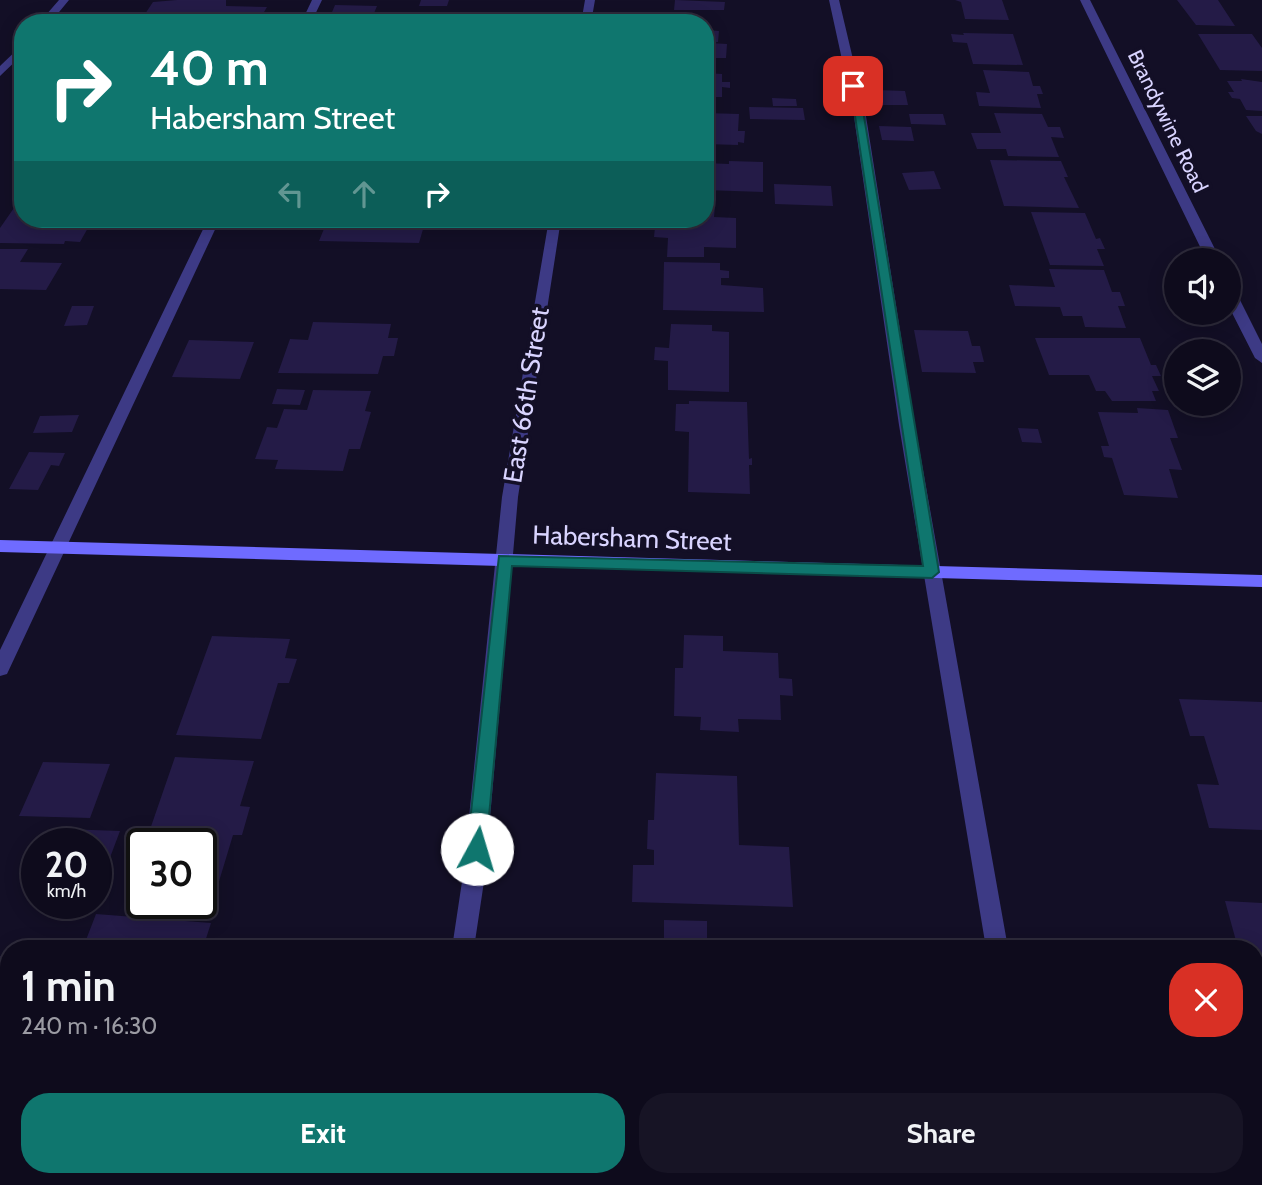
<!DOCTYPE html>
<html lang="en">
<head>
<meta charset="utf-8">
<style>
  body { margin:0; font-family:Cabin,sans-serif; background:#171425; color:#f1f3f6; height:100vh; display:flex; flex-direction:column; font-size:26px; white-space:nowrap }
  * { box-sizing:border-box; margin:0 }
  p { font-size:23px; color:#9b9ba3 }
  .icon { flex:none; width:38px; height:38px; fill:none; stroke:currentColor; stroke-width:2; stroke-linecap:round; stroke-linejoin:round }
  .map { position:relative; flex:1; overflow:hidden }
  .details { position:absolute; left:0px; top:940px; width:1264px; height:247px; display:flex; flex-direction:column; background:#0e0b1c; border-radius:28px 28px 0 0; box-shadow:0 4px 18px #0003,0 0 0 2px #2e2b3b }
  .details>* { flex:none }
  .top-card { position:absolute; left:14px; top:14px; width:700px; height:214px; border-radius:28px; box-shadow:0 4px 18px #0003,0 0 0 2px #2e2b3b; background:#0f766e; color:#fff; overflow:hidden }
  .fabs { position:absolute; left:1164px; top:248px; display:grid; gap:14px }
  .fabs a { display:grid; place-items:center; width:77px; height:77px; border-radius:50%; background:#0e0b1c; box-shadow:0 4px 18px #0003,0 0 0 2px #2e2b3b; font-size:35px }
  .speed { position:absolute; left:21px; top:828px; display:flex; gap:14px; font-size:35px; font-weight:700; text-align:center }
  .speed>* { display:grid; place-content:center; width:91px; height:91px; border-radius:50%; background:#0e0b1c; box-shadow:0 4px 18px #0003,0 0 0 2px #2e2b3b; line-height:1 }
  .speed small { font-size:18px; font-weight:400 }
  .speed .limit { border:4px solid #111; border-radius:10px; background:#fff; color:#111 }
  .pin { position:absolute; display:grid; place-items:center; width:60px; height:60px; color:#fff; margin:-30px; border-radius:14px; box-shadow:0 4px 10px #0006 }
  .me { position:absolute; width:77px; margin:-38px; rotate:6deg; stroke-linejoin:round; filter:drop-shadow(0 0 5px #0008) }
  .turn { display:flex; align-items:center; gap:24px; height:147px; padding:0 21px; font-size:32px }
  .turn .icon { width:91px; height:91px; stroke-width:2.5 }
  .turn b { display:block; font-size:49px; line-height:60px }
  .lanes { display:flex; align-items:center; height:66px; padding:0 21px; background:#0003; justify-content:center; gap:35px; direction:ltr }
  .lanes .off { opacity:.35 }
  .round { display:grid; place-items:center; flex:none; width:74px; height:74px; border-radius:28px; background:#171425 }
  .head { display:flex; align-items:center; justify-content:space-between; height:119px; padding:0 21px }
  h1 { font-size:42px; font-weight:700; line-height:52px }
  .primary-button { display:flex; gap:14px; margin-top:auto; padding:14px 21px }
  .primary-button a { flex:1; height:80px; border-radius:28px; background:#0f766e; color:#fff; font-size:28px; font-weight:700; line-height:80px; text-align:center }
  .primary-button a+a { background:#171425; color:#f1f3f6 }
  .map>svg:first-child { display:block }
</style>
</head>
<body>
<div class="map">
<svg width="1262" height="1185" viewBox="0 0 1262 1185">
  <rect width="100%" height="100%" fill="#130f26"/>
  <path fill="#241b47" d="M177,0H226V6L267,7L260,19H227L230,15L145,14L153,2Z
    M421,0H449L447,6H419Z
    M675,0L725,2L724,10H674Z
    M955,0H1002L1009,20L965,19L961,2Z
    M1177,0H1218L1235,26L1196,25Z
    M335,5L377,6L372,18L330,17Z
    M705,30L719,31L718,42L709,43L727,44L726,58H705Z
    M963,33L1013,34L1023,65L973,64L967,43L953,42L951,34L964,35Z
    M1198,34H1252L1262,48V71L1220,70Z
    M983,70L1029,72L1033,86H1040L1043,94H1037L1041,108L979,106L976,92L990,93Z
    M705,73L722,74V82H730V88L722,87V97H705Z
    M1241,79L1262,82V111L1246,110L1240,99L1232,98L1228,92H1234L1227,81H1242Z
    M876,90L905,91L908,105H879Z
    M772,98L796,99L797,106H773Z
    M749,107L803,108L805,120L750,119Z
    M705,113L739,114L738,131H745L744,143L738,142V145L705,144Z
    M994,113L1042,114L1048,127H1060L1064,138L1051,137L1059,157L1008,156L1006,149H977L971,133H1001Z
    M909,114H943L946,125L911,124Z
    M1246,116H1262V134L1256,131Z
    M879,126L911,127L914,141L882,140Z
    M990,160L1061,161L1068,177H1064L1079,208L1004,206Z
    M729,161L763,162V192L705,190V163L729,164Z
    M934,171L941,189L909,190L902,173Z
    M774,184L831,186L833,206L775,204Z
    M23,195V219H93L80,242L65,241L64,244L0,243V228Z
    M705,206H715L714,217L736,218V248L704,247V257H667L668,238L654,237L655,227H661L662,219H705Z
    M1031,212L1085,213L1096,239L1100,238L1105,249H1097L1104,266L1050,265Z
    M328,219H426L419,243L319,241Z
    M0,249H28L20,262L62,263L46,290L0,289Z
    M664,262L720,263V270L729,271V278H721V285L763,288L764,312L663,310Z
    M1049,269L1104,270L1112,292H1120L1125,306H1118L1126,328L1085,327L1082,316H1063L1060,307L1015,306L1009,285L1055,287Z
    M72,306H94L87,325L64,326Z
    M313,322L391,324L388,338H398L394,356H383L378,374L278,373L290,339L308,340Z
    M671,324L712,325V331L729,332V392L668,390V361L654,360L655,347L669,348Z
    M914,330L968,331L972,346H980L984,362H973L976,373L922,372Z
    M1035,338H1140L1151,365H1156L1161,376H1152L1159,391H1152L1156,401H1112L1105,391H1096L1089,375H1049Z
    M189,340L254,342L240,379L172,377Z
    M277,389L305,390L300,405L272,404Z
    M313,390L371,391L365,411L371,412L360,449H349L343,471L275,469L278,460L255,459L267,427L277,428L284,409L307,410Z
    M689,401L747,402L749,459L752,458V465H749L750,494L688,492L689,432L675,431L676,404H689Z
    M1137,408L1168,410L1178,438H1170L1182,470L1169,469L1178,498L1124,495L1112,458L1104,457L1101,446H1109L1098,412L1138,413Z
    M79,415L72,432L33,433L40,416Z
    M1018,428L1038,429L1042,443L1022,442Z
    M29,452L65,453L59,466L51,465L38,490L9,489Z
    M684,635L723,636V651L778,653L779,678L792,679L793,696L780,695L781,720L738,719L739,732L700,730L701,717L674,716L675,668H683Z
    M212,636L290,639L285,658L297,659L289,683H278L261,739L176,735Z
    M1179,699L1262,702V830L1209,828L1197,784L1219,785L1204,736H1190Z
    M175,757L254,761L240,806L250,807L242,835H233L217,888L201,887V844H145Z
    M43,762L110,764L90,818L19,816Z
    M656,773L737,776L739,845L789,847L793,907L632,902L633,865H654V850L647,849L648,820H654Z
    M64,829L120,831L100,884H96V844H59Z
    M1225,901L1262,903V1060H1255V948H1238Z
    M96,914L211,923L203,948H55L59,938L86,940Z
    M664,920L707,921V938L777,940L778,948H664Z
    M0,956L9,957V980L5,979L0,991Z
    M1255,1080L1262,1101V1127H1255Z
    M9,1109V1178H124L122,1185H0V1129Z
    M656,1178H779V1185H656Z"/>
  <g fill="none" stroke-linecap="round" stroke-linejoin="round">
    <path fill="#3d3a85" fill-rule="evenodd" d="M312,0H322L311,23H301Z
      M829,0H839L865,110L915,425L1008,948H986L899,425L853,110Z
      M208,219H220L7,674L0,676V650Z
      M1029,1178H1053L1054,1185H1030Z"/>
    <path fill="#3d3a85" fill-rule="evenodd" d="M59,0H69L50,23H39Z
      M585,0H595L591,23H581Z
      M1080,0H1090L1221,261H1207Z
      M23,44V54L0,76V66Z
      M549,219H561L518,497L485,875L474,948H452L463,875L502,497Z
      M1228,286L1235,290L1262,344V363L1255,358L1228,305Z
      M417,1178H441L440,1185H416Z"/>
    <path fill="#6f6bff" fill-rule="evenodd" d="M0,540L1262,575V587L0,552Z"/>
  </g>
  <path fill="#0f766e" stroke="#0a4d48" stroke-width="2" d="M850,83L859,86L939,572L932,578L512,566L486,849L484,855L477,858L470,855L467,849L499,556L923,566Z"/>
  <g text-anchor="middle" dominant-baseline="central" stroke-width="7" stroke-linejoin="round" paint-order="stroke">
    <g font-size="21" fill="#d9d4ff" stroke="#130f26">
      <text transform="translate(1168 121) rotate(64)">Brandywine Road</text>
    </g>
    <g font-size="26" fill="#d9d4ff" stroke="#130f26">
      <text transform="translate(526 395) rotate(-81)">East 66th Street</text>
      <text transform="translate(632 538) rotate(2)">Habersham Street</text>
    </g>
  </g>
</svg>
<div class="fabs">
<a><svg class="icon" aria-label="sound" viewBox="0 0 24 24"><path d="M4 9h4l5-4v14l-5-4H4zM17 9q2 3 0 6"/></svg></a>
<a><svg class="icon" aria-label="layers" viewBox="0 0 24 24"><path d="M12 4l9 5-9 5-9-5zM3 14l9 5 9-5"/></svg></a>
</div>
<div class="speed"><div>20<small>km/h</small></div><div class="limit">30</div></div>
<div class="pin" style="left:853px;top:86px;background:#d93025"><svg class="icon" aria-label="arrive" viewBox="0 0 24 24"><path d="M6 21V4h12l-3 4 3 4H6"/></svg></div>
<svg class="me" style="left:477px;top:849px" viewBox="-20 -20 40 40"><circle r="19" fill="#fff"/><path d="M0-13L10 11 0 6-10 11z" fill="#0f766e"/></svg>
<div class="top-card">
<div class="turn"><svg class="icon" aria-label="right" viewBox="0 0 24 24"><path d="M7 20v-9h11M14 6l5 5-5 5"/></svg><div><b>40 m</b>Habersham Street</div></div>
<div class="lanes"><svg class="icon off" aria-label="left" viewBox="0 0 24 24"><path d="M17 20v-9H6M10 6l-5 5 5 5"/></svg><svg class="icon off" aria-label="ahead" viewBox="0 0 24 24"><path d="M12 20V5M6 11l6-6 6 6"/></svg><svg class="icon" aria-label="right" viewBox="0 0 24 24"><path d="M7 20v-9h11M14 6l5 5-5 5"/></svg></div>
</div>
<section class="details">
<div class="head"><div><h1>1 min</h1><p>240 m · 16:30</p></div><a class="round" style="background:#d93025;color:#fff"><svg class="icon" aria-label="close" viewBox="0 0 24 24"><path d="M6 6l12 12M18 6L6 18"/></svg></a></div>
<div class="primary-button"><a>Exit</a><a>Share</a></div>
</section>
</div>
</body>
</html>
